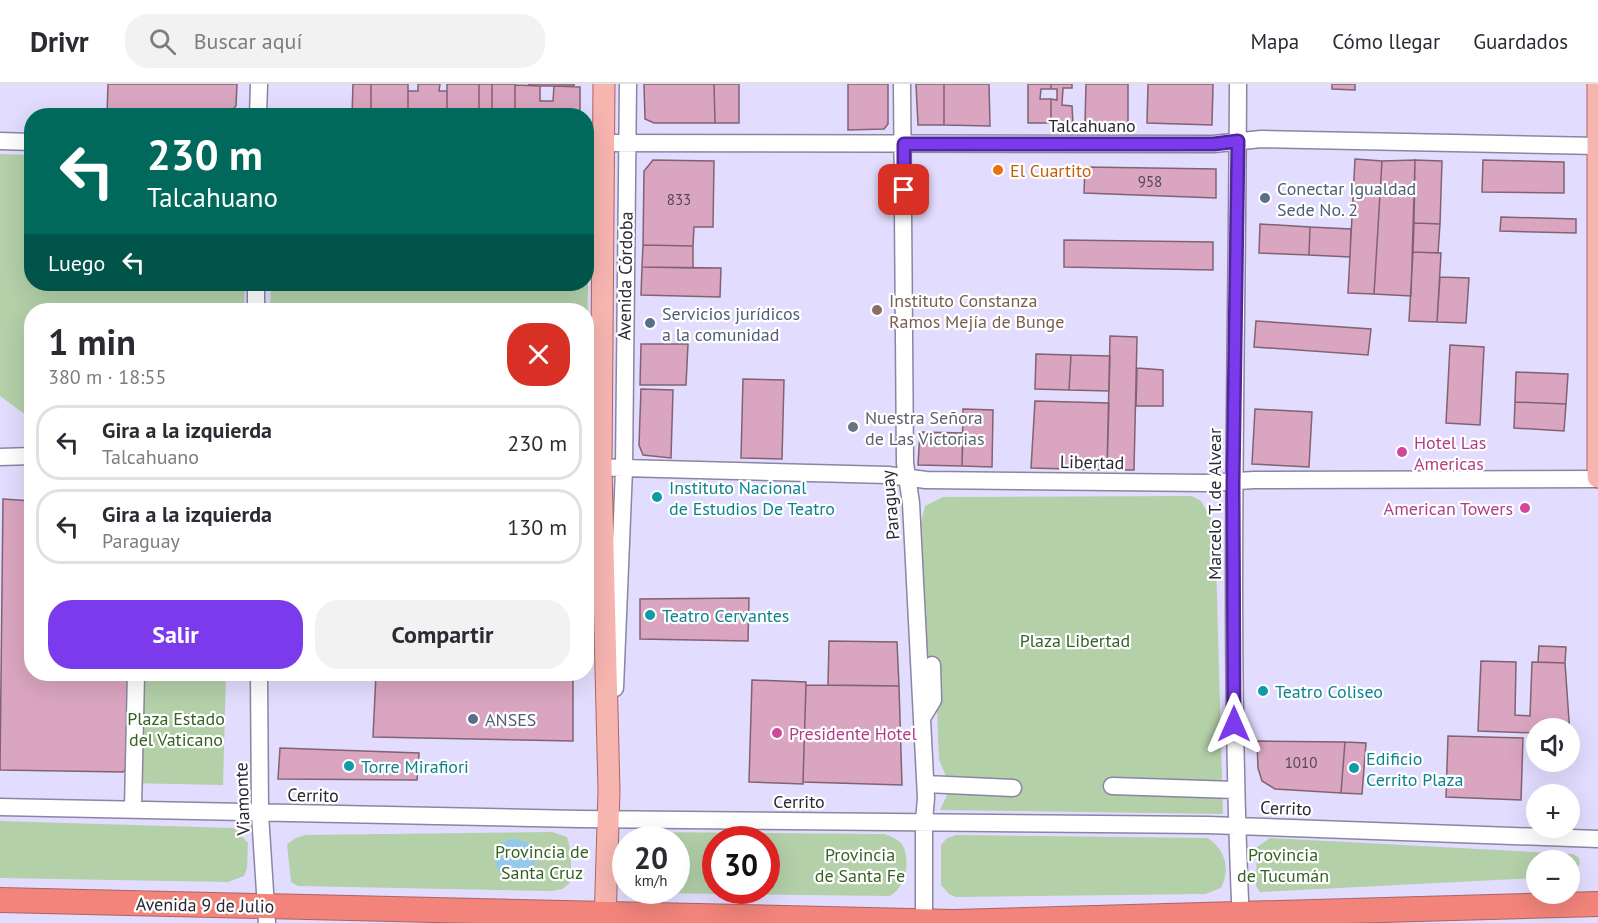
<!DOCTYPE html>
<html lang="es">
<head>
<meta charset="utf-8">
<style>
  body { margin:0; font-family:"PT Sans",sans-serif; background:#f2f2f3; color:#2b2b33; height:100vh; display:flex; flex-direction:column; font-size:22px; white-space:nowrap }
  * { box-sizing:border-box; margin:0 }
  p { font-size:20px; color:#7c7c81 }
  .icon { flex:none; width:33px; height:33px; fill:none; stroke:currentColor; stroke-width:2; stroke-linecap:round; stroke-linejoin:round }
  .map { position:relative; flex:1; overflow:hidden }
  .drawer { position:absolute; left:24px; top:219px; width:570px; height:378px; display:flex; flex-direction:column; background:#fff; border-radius:24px; box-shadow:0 6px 24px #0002 }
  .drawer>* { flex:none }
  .hud { position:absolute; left:24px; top:24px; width:570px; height:183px; border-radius:24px; box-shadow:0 6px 24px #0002; background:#00695c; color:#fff; overflow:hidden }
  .fabs { position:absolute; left:1526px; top:634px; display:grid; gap:12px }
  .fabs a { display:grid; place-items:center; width:54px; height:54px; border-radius:50%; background:#fff; box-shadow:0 6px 24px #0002; font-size:30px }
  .speed { position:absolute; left:612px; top:742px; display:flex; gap:12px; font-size:30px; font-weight:700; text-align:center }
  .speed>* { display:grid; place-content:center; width:78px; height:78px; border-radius:50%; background:#fff; box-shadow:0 6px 24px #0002; line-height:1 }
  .speed small { font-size:15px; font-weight:400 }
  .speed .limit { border:9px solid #d22; background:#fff; color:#111 }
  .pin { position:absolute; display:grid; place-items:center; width:51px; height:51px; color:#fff; margin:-26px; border-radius:12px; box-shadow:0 3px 9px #0006 }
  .me { position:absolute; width:66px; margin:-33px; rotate:0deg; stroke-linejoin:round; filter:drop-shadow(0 0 4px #0008) }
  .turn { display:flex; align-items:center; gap:21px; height:126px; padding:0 24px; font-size:27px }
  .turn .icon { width:78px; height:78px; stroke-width:2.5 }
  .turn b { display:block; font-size:42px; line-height:51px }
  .then { display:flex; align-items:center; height:57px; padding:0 24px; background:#0003; gap:12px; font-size:22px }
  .round { display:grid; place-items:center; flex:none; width:63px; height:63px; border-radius:24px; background:#f2f2f3 }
  .summary { display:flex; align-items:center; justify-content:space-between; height:102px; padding:0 24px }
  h1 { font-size:36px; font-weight:800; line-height:45px }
  .cta { display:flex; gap:12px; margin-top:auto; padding:12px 24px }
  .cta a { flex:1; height:69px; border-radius:24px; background:#7c3aed; color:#fff; font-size:24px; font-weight:800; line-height:69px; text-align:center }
  .cta a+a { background:#f2f2f3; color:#2b2b33 }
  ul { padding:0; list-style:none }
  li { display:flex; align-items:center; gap:18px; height:75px; margin:0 12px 9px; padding:0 12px; border:3px solid #e1e1e2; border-radius:24px }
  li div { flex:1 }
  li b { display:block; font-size:22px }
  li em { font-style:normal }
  header { display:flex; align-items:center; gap:36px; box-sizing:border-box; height:84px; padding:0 30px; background:#fff; border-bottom:2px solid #e1e1e2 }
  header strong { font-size:28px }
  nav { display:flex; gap:33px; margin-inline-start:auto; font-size:21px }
  .search { width:420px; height:54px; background:#f2f2f3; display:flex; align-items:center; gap:15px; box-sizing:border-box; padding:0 21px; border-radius:24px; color:#7c7c81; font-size:22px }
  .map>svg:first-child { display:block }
</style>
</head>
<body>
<header>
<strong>Drivr</strong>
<div class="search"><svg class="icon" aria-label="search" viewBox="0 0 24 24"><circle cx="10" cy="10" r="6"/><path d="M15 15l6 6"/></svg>Buscar aquí</div>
<nav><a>Mapa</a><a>Cómo llegar</a><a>Guardados</a></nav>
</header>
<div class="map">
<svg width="1598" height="839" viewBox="0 0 1598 839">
  <rect width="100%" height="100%" fill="#e2ddfe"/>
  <path fill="#b3d0a9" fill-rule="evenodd" d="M0,70L31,71L32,200H245L244,226H32L31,335L0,312Z
    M587,87L589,89L587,306L586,226H270L271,200H586Z
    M1192,412L1201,417L1215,441L1223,730L940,726L948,709L946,692L939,676L935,579H926L920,443L925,422L943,413Z
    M128,590H226L223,701L126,699Z
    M0,737L234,744L248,759L247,784L244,792L228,798L0,794Z
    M552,748L567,753C572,768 572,784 569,800L562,805L552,807L298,802L291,798L287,760L296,754L305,751Z
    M645,748L885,750C892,753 901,756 904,764C910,782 905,803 890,812L647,809L643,807H676V756H638ZM716,756H766V807H716Z
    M956,751L1208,754C1225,766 1231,784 1221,804L1205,810L956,813L949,810L941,801V761L947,754Z
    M1270,754L1573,770L1579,774L1580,780L1569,792V777H1536V794L1260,808L1256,802L1257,763Z"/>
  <path fill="#94cae9" d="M495 775a20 20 0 1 1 40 0a20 20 0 1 1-40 0Z"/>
  <path fill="#daa5c0" stroke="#816272" stroke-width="1.5" d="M108,0H237L236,22L226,32H107Z
    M353,0H371V32H352Z
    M371,0H408V32H371Z
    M418,0H440L439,7H447V32H408V7H418Z
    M447,0H479V32H447Z
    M479,0H492V32H479Z
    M492,0H515V32H492Z
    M529,0H574V2H529Z
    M644,0H714L715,39H654L645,35Z
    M714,0H739V39H715Z
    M848,0H888V40L884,45L848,46Z
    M916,0H944V41H918Z
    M944,0H989L990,42L944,41Z
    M1028,0H1051V5H1041L1040,15H1051V39H1028Z
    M1051,0H1072V4H1063L1062,21L1072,22L1073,40L1051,39V15L1057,16V5H1051Z
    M1086,0H1128V39L1085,38Z
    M1148,0H1213L1212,41L1147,39Z
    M1332,0H1355V6L1332,5Z
    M515,1L540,2V17H553L554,2L580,3V32H515Z
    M1355,75L1382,77L1374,210L1348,209Z
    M653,76L714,77L713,143H694L693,162L643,161L644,87Z
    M1415,76L1411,212L1374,210L1382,77Z
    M1415,76L1442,77L1440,140L1414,139Z
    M1483,76L1564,78V109L1482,108Z
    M1085,83L1216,85V114L1084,109Z
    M1501,133L1576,135V149L1500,147Z
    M1414,139L1440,140L1438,169L1413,168Z
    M1260,140L1310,143L1309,171L1259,169Z
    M1310,143L1351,145L1350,173L1309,171Z
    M1064,156L1213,158V186L1064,183Z
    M643,161L693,162V184L642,183Z
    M1413,168L1441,169L1437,238L1409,237Z
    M642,183L721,184L720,213L641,211Z
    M1440,193L1469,194L1466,239L1437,238Z
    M1256,237L1371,245L1368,271L1254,263Z
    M1110,252L1137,253L1134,386H1107Z
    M641,260H688L686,301H640Z
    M1450,261L1484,263L1480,341L1446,339Z
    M1036,270L1071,271L1069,306L1035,305Z
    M1071,271L1110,272L1109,307L1069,306Z
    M1137,284L1163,286V322H1136Z
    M1516,288L1568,290L1566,320L1515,318Z
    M743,295L784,296L782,375L741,374Z
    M641,305L673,306L671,374L643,371L639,361Z
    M1035,317L1109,319L1107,386L1031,384Z
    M1515,318L1566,320L1564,347L1514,344Z
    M963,325L993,326L992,383L962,382Z
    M1255,325L1312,328L1309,383L1252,380Z
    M920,348L963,349L962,382L918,381Z
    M3,415L32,417V590H129V682L123,688L0,686Z
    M749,514L748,557L640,555V515Z
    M829,557L897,558L899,602L828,601Z
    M1539,562L1566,563L1565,579L1538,578Z
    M1481,577L1516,578L1515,631L1530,632L1532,578L1565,579L1570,651L1569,645H1536V649L1478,647Z
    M376,590H573V657L373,653Z
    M752,596L806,598L803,700L749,698Z
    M806,601L899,602L902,701L803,698Z
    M1448,652L1523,654L1521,716L1446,713Z
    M1257,657L1345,658L1341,709L1275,705L1262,697L1258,684Z
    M1345,658L1366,659L1362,710L1341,709Z
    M280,664L419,669L417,696L278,695Z"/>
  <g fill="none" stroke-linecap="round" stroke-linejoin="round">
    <defs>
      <path id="minor" d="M902,0L905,379L911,419L926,714L924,737V839
        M1238,0C1237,280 1228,559 1241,839
        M258,32L259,0
        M0,57L32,58
        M586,59L1214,60L1261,55L1598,62
        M256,226V200
        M0,373L32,372
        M586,383L888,391L926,396L1206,399L1254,396L1598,395
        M259,590L260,730L267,839
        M615,604L624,385L628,0
        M922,634L933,616L932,581
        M926,700L1013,704
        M1112,702L1235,706
        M0,723L580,735L1208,741L1598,755
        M133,724L136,590"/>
      <path id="major" d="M604,0L601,384L609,707L605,839
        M1598,0V393"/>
      <path id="highway" d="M0,816L954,838L1598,820"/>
    </defs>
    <use href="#minor" stroke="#8a85a3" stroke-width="19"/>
    <use href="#major" stroke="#ac6462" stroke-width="23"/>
    <use href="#highway" stroke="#ac6462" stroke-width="26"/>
    <use href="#minor" stroke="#fff" stroke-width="16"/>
    <use href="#major" stroke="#f7b5b0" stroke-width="21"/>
    <use href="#highway" stroke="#f2847b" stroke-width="24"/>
  </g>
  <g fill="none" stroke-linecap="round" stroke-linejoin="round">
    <defs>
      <path id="route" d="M904,106V60H1214L1238,57L1233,399L1234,640"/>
    </defs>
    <use href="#route" stroke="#51269a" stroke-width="15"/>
    <use href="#route" stroke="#7c3aed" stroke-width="10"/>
  </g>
  <circle fill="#e8710a" stroke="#fff" stroke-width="2" cx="998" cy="86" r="6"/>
  <g fill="#5c6f8a" stroke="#fff" stroke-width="2">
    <circle cx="1265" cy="114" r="6"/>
    <circle cx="650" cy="239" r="6"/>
    <circle cx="473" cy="635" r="6"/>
  </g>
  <circle fill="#8d6e63" stroke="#fff" stroke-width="2" cx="877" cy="226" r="6"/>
  <circle fill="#6b7280" stroke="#fff" stroke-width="2" cx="853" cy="343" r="6"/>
  <g fill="#d1479c" stroke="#fff" stroke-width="2">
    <circle cx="1402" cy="368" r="6"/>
    <circle cx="1525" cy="424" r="6"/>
    <circle cx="777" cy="649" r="6"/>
  </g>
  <g fill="#0f9aa8" stroke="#fff" stroke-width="2">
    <circle cx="657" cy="413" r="6"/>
    <circle cx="650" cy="531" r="6"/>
    <circle cx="1263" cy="607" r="6"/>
    <circle cx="349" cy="682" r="6"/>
    <circle cx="1354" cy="684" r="6"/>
  </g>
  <g text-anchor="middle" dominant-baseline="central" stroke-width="4.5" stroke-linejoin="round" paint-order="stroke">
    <g font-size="15" fill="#564758">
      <text x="1150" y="97">958</text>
      <text x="679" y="115">833</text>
      <text x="1301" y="678">1010</text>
    </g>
    <g font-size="18" fill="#2a2835" stroke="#fff">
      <text x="1092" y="41">Talcahuano</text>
      <text transform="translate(625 192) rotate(-89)">Avenida Córdoba</text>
      <text transform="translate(1092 378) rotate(1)">Libertad</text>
      <text transform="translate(1214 420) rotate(-90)">Marcelo T. de Alvear</text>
      <text transform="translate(890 421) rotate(-95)">Paraguay</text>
      <text transform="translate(313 711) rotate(1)">Cerrito</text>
      <text transform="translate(242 715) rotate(-92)">Viamonte</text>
      <text x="799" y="717">Cerrito</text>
      <text transform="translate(1286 724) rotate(2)">Cerrito</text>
      <text transform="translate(205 821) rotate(1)">Avenida 9 de Julio</text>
    </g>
    <g font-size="18" fill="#c56008" stroke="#fff" text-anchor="start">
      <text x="1010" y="86">El Cuartito</text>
    </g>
    <g font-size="18" fill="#4e5e75" stroke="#fff" text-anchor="start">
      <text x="1277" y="104">Conectar Igualdad<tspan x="1277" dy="21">Sede No. 2</tspan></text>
      <text x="662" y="229">Servicios jurídicos<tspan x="662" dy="21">a la comunidad</tspan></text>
      <text x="485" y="635">ANSES</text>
    </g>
    <g font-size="18" fill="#785e54" stroke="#fff" text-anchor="start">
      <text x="889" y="216">Instituto Constanza<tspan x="889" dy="21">Ramos Mejía de Bunge</tspan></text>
    </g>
    <g font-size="18" fill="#5b616d" stroke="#fff" text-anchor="start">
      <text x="865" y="333">Nuestra Señora<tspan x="865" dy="21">de Las Victorias</tspan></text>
    </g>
    <g font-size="18" fill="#b23c85" stroke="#fff" text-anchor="start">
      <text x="1414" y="358">Hotel Las<tspan x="1414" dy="21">Americas</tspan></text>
      <text x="1513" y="424" text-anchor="end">American Towers</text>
      <text x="789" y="649">Presidente Hotel</text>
    </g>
    <g font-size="18" fill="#0d838f" stroke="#fff" text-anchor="start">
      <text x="669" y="403">Instituto Nacional<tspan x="669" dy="21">de Estudios De Teatro</tspan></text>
      <text x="662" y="531">Teatro Cervantes</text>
      <text x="1275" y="607">Teatro Coliseo</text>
      <text x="1366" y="674">Edificio<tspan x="1366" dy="21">Cerrito Plaza</tspan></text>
      <text x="361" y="682">Torre Mirafiori</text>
    </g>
    <g font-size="18" fill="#366125" stroke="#fff">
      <text x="1075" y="556">Plaza Libertad</text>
      <text x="176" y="634">Plaza Estado<tspan x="176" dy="21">del Vaticano</tspan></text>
      <text x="542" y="767">Provincia de<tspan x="542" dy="21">Santa Cruz</tspan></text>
      <text x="860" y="770">Provincia<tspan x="860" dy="21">de Santa Fe</tspan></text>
      <text x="1283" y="770">Provincia<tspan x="1283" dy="21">de Tucumán</tspan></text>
    </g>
  </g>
</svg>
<div class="fabs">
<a><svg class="icon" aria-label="sound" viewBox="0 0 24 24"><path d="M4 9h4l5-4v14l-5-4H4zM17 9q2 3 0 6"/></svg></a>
<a>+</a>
<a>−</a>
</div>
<div class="speed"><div>20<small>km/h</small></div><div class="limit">30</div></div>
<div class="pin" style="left:904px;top:106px;background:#d93025"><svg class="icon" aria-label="arrive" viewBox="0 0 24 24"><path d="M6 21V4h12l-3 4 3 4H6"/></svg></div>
<svg class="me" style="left:1234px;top:640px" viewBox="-20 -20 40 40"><path d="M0-17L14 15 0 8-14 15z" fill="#7c3aed" stroke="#fff" stroke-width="4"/></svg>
<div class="hud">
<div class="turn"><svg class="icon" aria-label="left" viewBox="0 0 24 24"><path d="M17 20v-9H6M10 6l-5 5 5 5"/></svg><div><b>230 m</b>Talcahuano</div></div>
<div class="then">Luego<svg class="icon" aria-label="left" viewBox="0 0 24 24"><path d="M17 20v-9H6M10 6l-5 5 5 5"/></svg></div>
</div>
<section class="drawer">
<div class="summary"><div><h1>1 min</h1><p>380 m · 18:55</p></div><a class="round" style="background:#d93025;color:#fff"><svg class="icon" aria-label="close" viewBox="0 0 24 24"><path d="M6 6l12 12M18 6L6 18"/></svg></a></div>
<ul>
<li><svg class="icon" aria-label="left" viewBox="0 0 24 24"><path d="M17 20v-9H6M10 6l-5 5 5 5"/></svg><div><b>Gira a la izquierda</b><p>Talcahuano</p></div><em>230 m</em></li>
<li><svg class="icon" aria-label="left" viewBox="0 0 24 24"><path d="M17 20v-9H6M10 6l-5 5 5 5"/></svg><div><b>Gira a la izquierda</b><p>Paraguay</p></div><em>130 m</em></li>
</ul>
<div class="cta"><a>Salir</a><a>Compartir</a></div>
</section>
</div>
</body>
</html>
